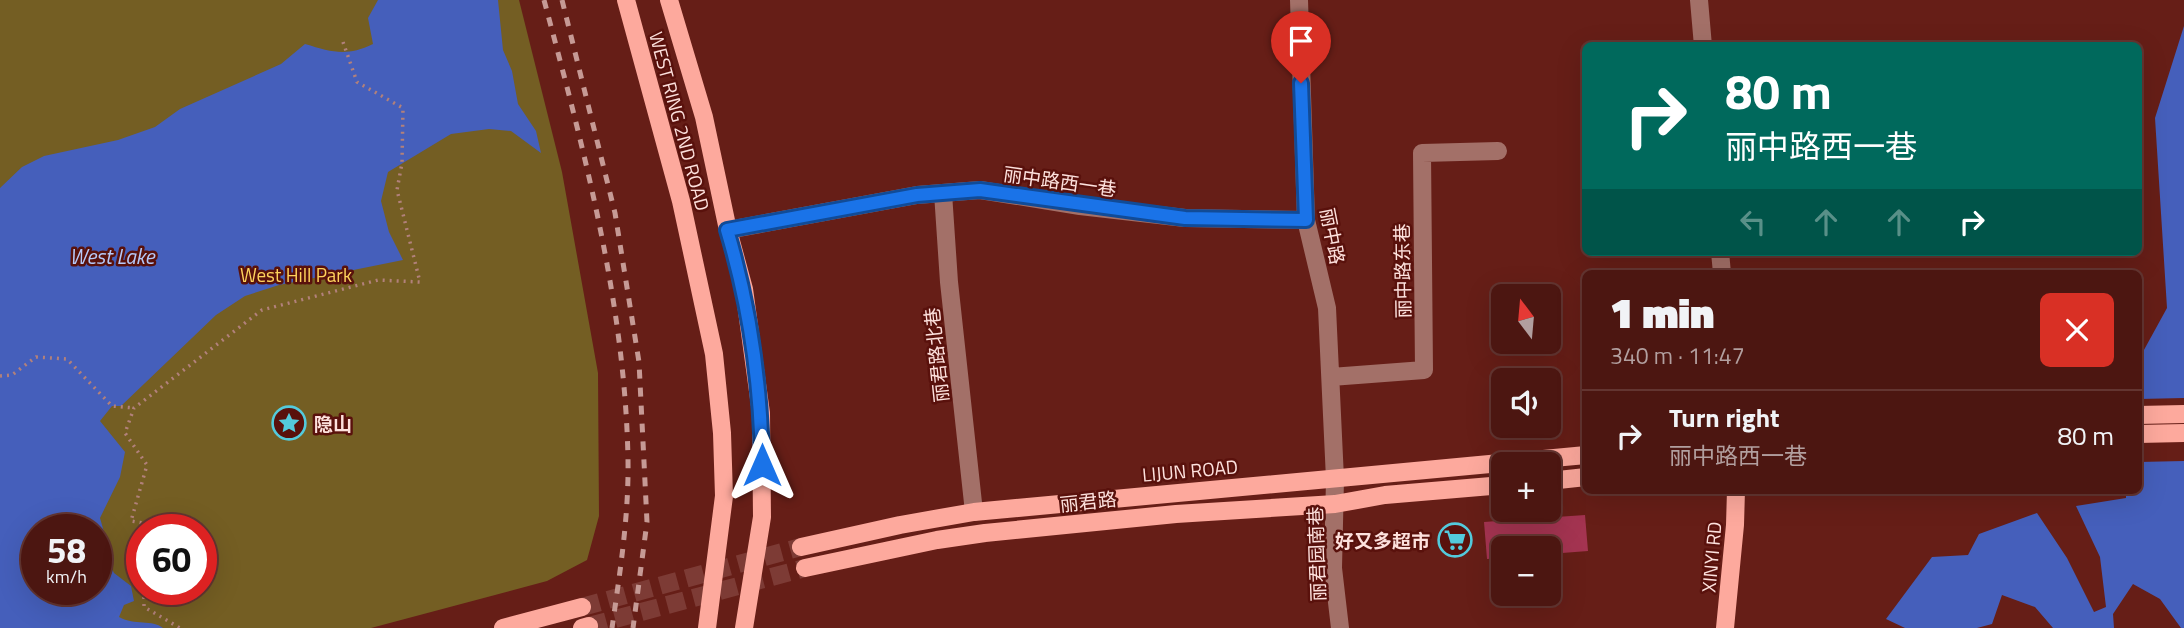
<!DOCTYPE html>
<html lang="en">
<head>
<meta charset="utf-8">
<style>
  body { margin:0; font-family:"Titillium Web","Noto Sans SC",sans-serif; background:#56231f; color:#f1f3f6; height:100vh; display:flex; flex-direction:column; font-size:26px; white-space:nowrap }
  * { box-sizing:border-box; margin:0 }
  p { font-size:23px; color:#b29f9f }
  .icon { flex:none; width:38px; height:38px; fill:none; stroke:currentColor; stroke-width:2; stroke-linecap:round; stroke-linejoin:round }
  .map { position:relative; flex:1; overflow:hidden }
  .panel { position:absolute; left:1582px; top:270px; width:560px; height:224px; display:flex; flex-direction:column; background:#4c1611; border-radius:10px; box-shadow:0 7px 28px #0002,0 0 0 2px #633531 }
  .panel>* { flex:none }
  .guide { position:absolute; left:1582px; top:42px; width:560px; height:214px; border-radius:10px; box-shadow:0 7px 28px #0002,0 0 0 2px #633531; background:#00695c; color:#fff; overflow:hidden }
  .needle { width:46px; rotate:344deg }
  .controls { position:absolute; left:1491px; top:284px; display:grid; gap:14px }
  .controls a { display:grid; place-items:center; width:70px; height:70px; border-radius:10px; background:#4c1611; box-shadow:0 7px 28px #0002,0 0 0 2px #633531; font-size:35px }
  .speed { position:absolute; left:21px; top:514px; display:flex; gap:14px; font-size:35px; font-weight:700; text-align:center }
  .speed>* { display:grid; place-content:center; width:91px; height:91px; border-radius:50%; background:#4c1611; box-shadow:0 7px 28px #0002,0 0 0 2px #633531; line-height:1 }
  .speed small { font-size:18px; font-weight:400 }
  .speed .limit { border:10px solid #d22; background:#fff; color:#111 }
  .pin { position:absolute; display:grid; place-items:center; width:60px; height:60px; color:#fff; margin:-72px -30px; border-radius:50% 50% 50% 0; rotate:-45deg; box-shadow:0 0 7px #0007 }
  .pin .icon { rotate:45deg }
  .me { position:absolute; width:77px; margin:-38px; rotate:0deg; stroke-linejoin:round; filter:drop-shadow(0 0 5px #0008) }
  .turn { display:flex; align-items:center; gap:24px; height:147px; padding:0 28px; font-size:32px }
  .turn .icon { width:91px; height:91px; stroke-width:2.5 }
  .turn b { display:block; font-size:49px; line-height:60px }
  .lanes { display:flex; align-items:center; height:66px; padding:0 28px; background:#0003; justify-content:center; gap:35px; direction:ltr }
  .lanes .off { opacity:.35 }
  .round { display:grid; place-items:center; flex:none; width:74px; height:74px; border-radius:10px; background:#56231f }
  .headline { display:flex; align-items:center; justify-content:space-between; height:119px; padding:0 28px }
  h1 { font-size:42px; font-weight:800; line-height:52px }
  ul { padding:0; list-style:none }
  li { display:flex; align-items:center; gap:21px; height:91px; padding:0 28px; border-top:2px solid #633531 }
  li div { flex:1 }
  li b { display:block; font-size:26px }
  li em { font-style:normal }
  .map>svg:first-child { display:block }
</style>
</head>
<body>
<div class="map">
<svg width="2184" height="628" viewBox="0 0 2184 628">
  <rect width="100%" height="100%" fill="#661e17"/>
  <path fill="#745e23" fill-rule="evenodd" d="M0,0H519L562,172L598,373L599,516L587,560L547,581L371,628H0ZM37,530H96V590H37ZM142,530H201V590H142Z"/>
  <path fill="#455fbb" fill-rule="evenodd" d="M378,0H498L503,50L512,71L518,104L536,131L541,153L511,131L489,129L451,134L388,172L381,201L389,232L403,260L279,285L245,296L216,315L121,406H112L100,421L125,452L120,477L100,518L108,546L104,553L114,573L131,586L134,601L124,605L119,617C135,626 152,619 163,628H0V188L22,167L44,156L118,140L155,127L180,109L281,64L305,44C332,52 346,57 373,44L368,18ZM37,530H96V590H37Z
    M2184,26V628H2181L2160,599L2133,584L2113,614L2114,628H2053L2035,607L2002,595L1992,624L1977,628H1905L1886,619L1932,557L1968,555L1979,534L2037,513L2067,558L2094,612L2106,607L2100,557L2076,506L2126,498V490H2138L2139,359L2167,308L2155,118Z"/>
  <path fill="#661e17" d="M2184,398V461L2138,462L2139,399Z"/>
  <path fill="#a43451" d="M1585,515L1588,551L1549,554V548H1503V558L1487,559L1484,522Z"/>
  <g fill="none" stroke-linecap="round" stroke-linejoin="round">
    <path stroke="#7d3b35" stroke-width="18" stroke-dasharray="18 9" stroke-linecap="butt" d="M582,607L801,547
      M589,626L805,568"/>
    <path stroke="#b2817b" stroke-width="3.5" stroke-dasharray="2 5" stroke-linecap="butt" d="M0,376L12,375L36,357L67,359L112,406L134,408
      M165,530L166,527L131,521L147,465L125,433L134,408L262,310L378,280L420,282L397,190L402,163L403,108L357,82L343,42
      M144,590V607L180,628"/>
    <path stroke="#a37068" stroke-width="18" d="M1299,0L1306,220L1327,308L1335,479L1333,568L1340,628
      M1699,0L1703,46
      M943,193L949,282L974,512
      M728,230L917,195L980,190L1080,206L1185,218L1306,220
      M1720,252L1722,273
      M1331,377L1424,370L1422,153L1498,151"/>
    <path stroke="#fda99d" stroke-width="18" d="M626,0L681,201L714,354L722,433L724,496L707,628
      M669,0L704,117L728,230L744,289L761,413L762,517L744,628
      M2138,415L2184,414
      M2138,434L2184,433
      M1549,481L1586,477
      M801,547L900,525L974,512L1586,455
      M805,568L937,540L985,533L1176,514L1335,504L1385,495L1503,485
      M503,628L582,607
      M582,628L589,626
      M1725,628L1735,525L1736,490"/>
    <path stroke="#c69a95" stroke-width="5" stroke-dasharray="9 9" stroke-linecap="butt" d="M544,0C584,150 625,303 628,459C629,515 620,572 612,628
      M562,0L615,213L639,362L647,522L633,628"/>
  </g>
  <g fill="none" stroke-linecap="round" stroke-linejoin="round">
    <defs>
      <path id="route" d="M762,465C761,385 750,307 727,230L917,195L980,190L1185,218L1306,220L1301,83"/>
    </defs>
    <use href="#route" stroke="#114b97" stroke-width="18"/>
    <use href="#route" stroke="#1a73e8" stroke-width="12"/>
  </g>
  <defs>
    <symbol id="sight-ring" viewBox="-11 -11 22 22"><circle r="9.5" fill="#59110c" stroke="#53cadc" stroke-width="1.5"/><path d="M0-6L1.8-2.2L6-1.7L2.9 1.2L3.7 5.4L0 3.3L-3.7 5.4L-2.9 1.2L-6-1.7L-1.8-2.2Z" fill="#53cadc"/></symbol>
    <symbol id="supermarket-ring" viewBox="-11 -11 22 22"><circle r="9.5" fill="#59110c" stroke="#53cadc" stroke-width="1.5"/><path d="M-6-5.5h2.5l.6 2H6L4.5 2H-2.5L-4.4-4H-6ZM-1.5 3.2a1.3 1.3 0 1 0 .1 0ZM3 3.2a1.3 1.3 0 1 0 .1 0Z" fill="#53cadc"/></symbol>
  </defs>
  <g fill-rule="evenodd">
    <use href="#sight-ring" x="270" y="404" width="38" height="38"/>
    <use href="#supermarket-ring" x="1436" y="521" width="38" height="38"/>
  </g>
  <g text-anchor="middle" dominant-baseline="central" stroke-width="5" stroke-linejoin="round" paint-order="stroke">
    <g font-size="19" fill="#fde1dd" stroke="#59110c">
      <text transform="translate(680 121) rotate(75)">WEST RING 2ND ROAD</text>
      <text transform="translate(1060 181) rotate(8)">丽中路西一巷</text>
      <text transform="translate(1333 236) rotate(79)">丽中路</text>
      <text transform="translate(1402 271) rotate(-91)">丽中路东巷</text>
      <text transform="translate(936 355) rotate(-96)">丽君路北巷</text>
      <text transform="translate(1190 470) rotate(-5)">LIJUN ROAD</text>
      <text transform="translate(1088 501) rotate(-6)">丽君路</text>
      <text transform="translate(1316 554) rotate(-92)">丽君园南巷</text>
      <text transform="translate(1711 557) rotate(-85)">XINYI RD</text>
    </g>
    <g font-size="19" fill="#fed25c" stroke="#59110c">
      <text x="296" y="274">West Hill Park</text>
    </g>
    <g font-size="19" font-weight="bold" fill="#fde1dd" stroke="#59110c" text-anchor="start">
      <text x="314" y="423">隐山</text>
      <text x="1430" y="540" text-anchor="end">好又多超市</text>
    </g>
    <g font-size="21" font-style="italic" fill="#b6c9f9" stroke="#59110c">
      <text x="112" y="256">West Lake</text>
    </g>
  </g>
</svg>
<div class="controls">
<a><svg class="needle" viewBox="-14 -14 28 28"><path d="M0-13l5 13h-10z" fill="#e53935"/><path d="M0 13l5-13h-10z" fill="#b29f9f"/></svg></a>
<a><svg class="icon" aria-label="sound" viewBox="0 0 24 24"><path d="M4 9h4l5-4v14l-5-4H4zM17 9q2 3 0 6"/></svg></a>
<a>+</a>
<a>−</a>
</div>
<div class="speed"><div>58<small>km/h</small></div><div class="limit">60</div></div>
<div class="pin" style="left:1301px;top:83px;background:#d93025"><svg class="icon" aria-label="arrive" viewBox="0 0 24 24"><path d="M6 21V4h12l-3 4 3 4H6"/></svg></div>
<svg class="me" style="left:762px;top:465px" viewBox="-20 -20 40 40"><path d="M0-17L14 15 0 8-14 15z" fill="#1a73e8" stroke="#fff" stroke-width="4"/></svg>
<div class="guide">
<div class="turn"><svg class="icon" aria-label="right" viewBox="0 0 24 24"><path d="M7 20v-9h11M14 6l5 5-5 5"/></svg><div><b>80 m</b>丽中路西一巷</div></div>
<div class="lanes"><svg class="icon off" aria-label="left" viewBox="0 0 24 24"><path d="M17 20v-9H6M10 6l-5 5 5 5"/></svg><svg class="icon off" aria-label="ahead" viewBox="0 0 24 24"><path d="M12 20V5M6 11l6-6 6 6"/></svg><svg class="icon off" aria-label="ahead" viewBox="0 0 24 24"><path d="M12 20V5M6 11l6-6 6 6"/></svg><svg class="icon" aria-label="right" viewBox="0 0 24 24"><path d="M7 20v-9h11M14 6l5 5-5 5"/></svg></div>
</div>
<section class="panel">
<div class="headline"><div><h1>1 min</h1><p>340 m · 11:47</p></div><a class="round" style="background:#d93025;color:#fff"><svg class="icon" aria-label="close" viewBox="0 0 24 24"><path d="M6 6l12 12M18 6L6 18"/></svg></a></div>
<ul>
<li><svg class="icon" aria-label="right" viewBox="0 0 24 24"><path d="M7 20v-9h11M14 6l5 5-5 5"/></svg><div><b>Turn right</b><p>丽中路西一巷</p></div><em>80 m</em></li>
</ul>
</section>
</div>
</body>
</html>
